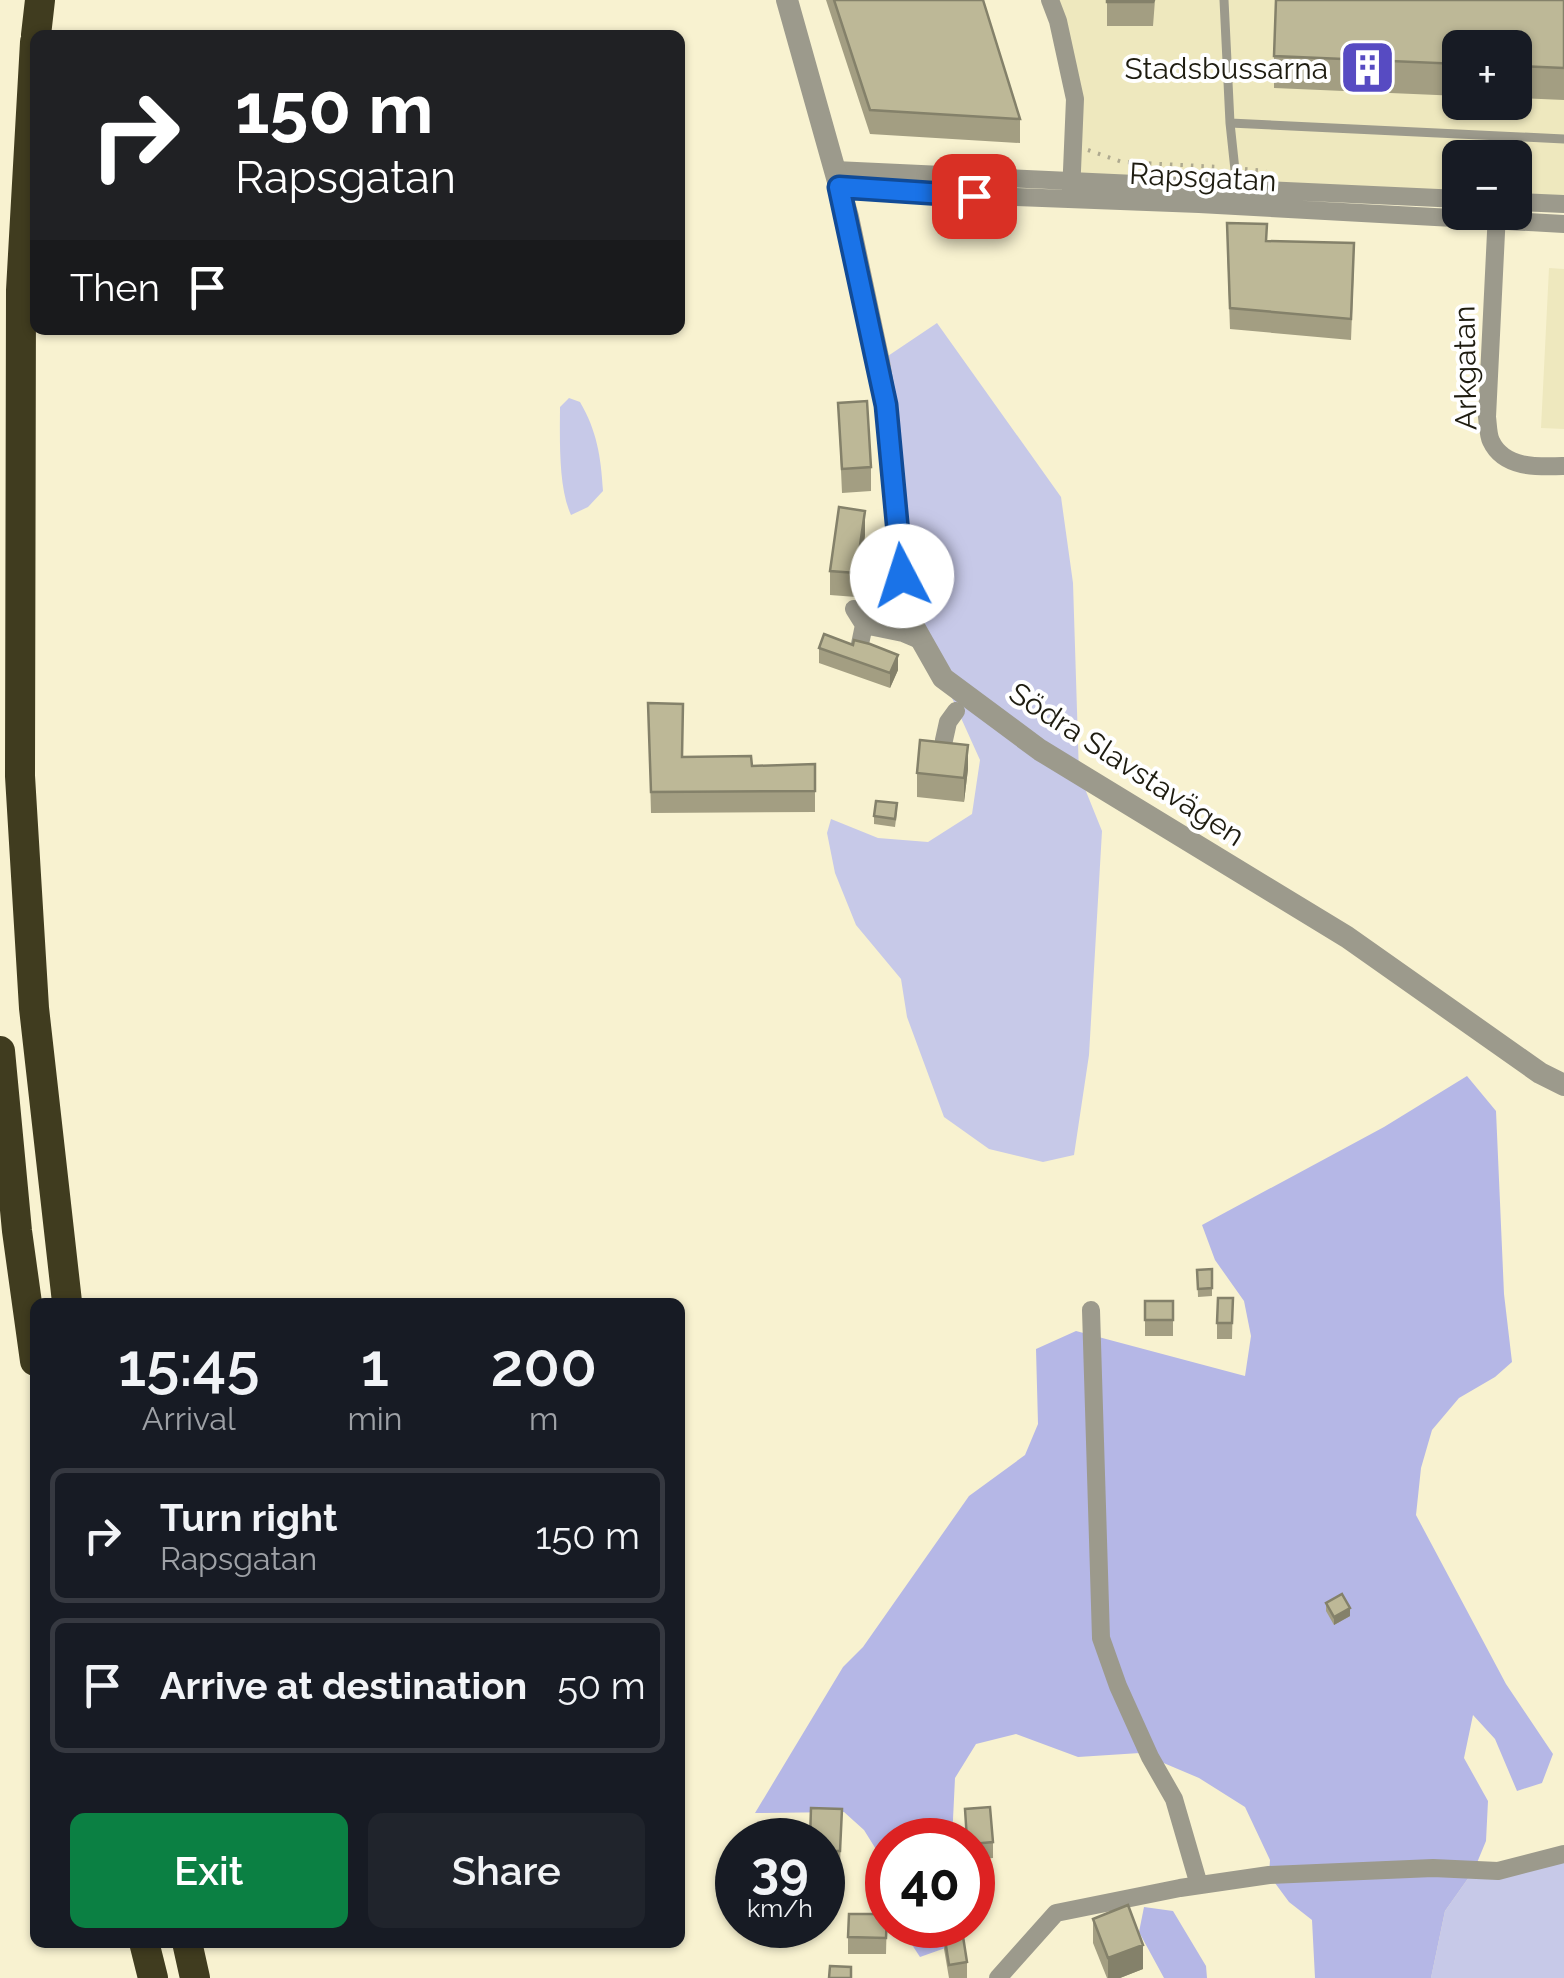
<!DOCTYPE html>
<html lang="en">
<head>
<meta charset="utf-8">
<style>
  body { margin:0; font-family:Raleway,sans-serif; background:#20242c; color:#f1f3f6; height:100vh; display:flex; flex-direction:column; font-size:38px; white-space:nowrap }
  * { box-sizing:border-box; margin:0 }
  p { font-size:32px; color:#9ea1a6 }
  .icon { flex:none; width:55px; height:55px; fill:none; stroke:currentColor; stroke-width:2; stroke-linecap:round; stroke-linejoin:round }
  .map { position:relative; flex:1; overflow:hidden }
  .drawer { position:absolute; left:30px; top:1298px; width:655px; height:650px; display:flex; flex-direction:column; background:#171b24; border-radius:15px; box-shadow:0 2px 8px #0004 }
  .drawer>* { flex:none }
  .banner { position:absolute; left:30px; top:30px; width:655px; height:305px; border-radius:15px; box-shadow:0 2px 8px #0004; background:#202124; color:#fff; overflow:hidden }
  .tools { position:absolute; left:1442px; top:30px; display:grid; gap:20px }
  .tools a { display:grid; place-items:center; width:90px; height:90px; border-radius:15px; background:#171b24; box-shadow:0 2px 8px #0004; font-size:50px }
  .speed { position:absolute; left:715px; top:1818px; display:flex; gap:20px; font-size:50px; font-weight:700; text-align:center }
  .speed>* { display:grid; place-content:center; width:130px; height:130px; border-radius:50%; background:#171b24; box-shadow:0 2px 8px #0004; line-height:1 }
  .speed small { font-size:25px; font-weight:400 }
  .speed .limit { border:15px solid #d22; background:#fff; color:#111 }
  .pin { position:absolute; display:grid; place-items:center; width:85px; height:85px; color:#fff; margin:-42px; border-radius:20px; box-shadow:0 5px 15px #0006 }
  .me { position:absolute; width:110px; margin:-55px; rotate:355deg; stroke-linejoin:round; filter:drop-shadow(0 0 8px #0008) }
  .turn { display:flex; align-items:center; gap:35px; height:210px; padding:0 40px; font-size:45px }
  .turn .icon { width:130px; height:130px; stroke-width:2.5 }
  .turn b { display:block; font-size:70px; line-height:85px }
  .then { display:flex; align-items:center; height:95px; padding:0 40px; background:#0003; gap:20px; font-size:38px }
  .eta { display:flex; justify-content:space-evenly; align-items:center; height:170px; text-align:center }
  .eta b { font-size:60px; font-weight:600; line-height:70px }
  .primary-button { display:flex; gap:20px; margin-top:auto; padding:20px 40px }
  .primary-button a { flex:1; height:115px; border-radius:15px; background:#0b8043; color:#fff; font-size:40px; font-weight:600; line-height:115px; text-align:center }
  .primary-button a+a { background:#20242c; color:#f1f3f6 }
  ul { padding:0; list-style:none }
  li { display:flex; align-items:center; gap:30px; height:135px; margin:0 20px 15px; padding:0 20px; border:5px solid #363941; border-radius:15px }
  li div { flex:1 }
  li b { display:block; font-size:38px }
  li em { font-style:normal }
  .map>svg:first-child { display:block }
</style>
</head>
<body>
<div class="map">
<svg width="1564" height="1978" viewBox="0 0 1564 1978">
  <rect width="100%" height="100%" fill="#f8f2d0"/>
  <path fill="#eee8be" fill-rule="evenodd" d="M1050,0H1564V205L1515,203V158H1460V201L1071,182L1075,99ZM1460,48H1515V102H1460Z
    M1549,268L1564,269V429L1541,428Z"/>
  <path fill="#c7c9e8" d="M937,323L1061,497L1073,583L1079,774L1102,831L1089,1055L1074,1155L1043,1162L989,1149L944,1117L907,1017L901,979L856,925L835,873L827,833L831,819L878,838L928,842L972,814L980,760L943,678L905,611L879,362Z
    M569,398L580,402C597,431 601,457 603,491L588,507L571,515C558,487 560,438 560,407Z
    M1564,1854V1978H1431L1445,1911L1474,1870Z"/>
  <path fill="#b5b7e6" d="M1467,1076L1496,1111L1504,1294L1512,1362L1495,1377L1459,1398L1432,1430L1421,1468L1416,1515L1506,1684L1553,1754L1542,1783L1517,1791L1495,1739L1473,1715L1464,1758L1488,1801L1486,1841L1474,1870L1445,1911L1431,1978H1315L1312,1920L1289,1902L1269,1875L1270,1860L1245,1807L1199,1778L1140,1753L1078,1757L1016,1734L976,1744L955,1778L952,1840H888L887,1867L864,1830L844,1812L755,1813L843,1667L863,1647L969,1496L1025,1455L1038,1424L1036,1349L1076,1331L1245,1376L1251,1336L1244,1301L1215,1260L1202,1225L1384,1127Z
    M1144,1907L1173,1911L1206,1966L1207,1978H1164L1139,1932Z
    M899,1925H963L951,1946L920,1957Z"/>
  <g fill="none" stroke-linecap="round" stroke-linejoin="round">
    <path stroke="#aea98f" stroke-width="4" stroke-dasharray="2.5 8" stroke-linecap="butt" d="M1088,150L1122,162L1221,167
      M1245,169L1266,171"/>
    <path stroke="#9c9a8c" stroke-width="9" d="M1224,0L1230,123L1564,139
      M1230,123L1237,189"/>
    <path stroke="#9c9a8c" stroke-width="18" d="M1050,0L1058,21L1075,99L1071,194
      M835,170L1460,199
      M839,187L935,194L1199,204L1564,224
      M1515,202L1564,204
      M1497,212L1487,417C1488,424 1488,435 1491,441C1504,469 1539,467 1564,466
      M854,609L864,625L860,644
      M864,625L903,633L922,641
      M944,740L948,722L956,711
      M1091,1310L1101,1638L1118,1686L1150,1757L1174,1799L1199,1885
      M998,1978L1056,1913L1180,1888L1269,1875L1433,1868L1498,1871L1564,1854"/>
    <path stroke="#9c9a8c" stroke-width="22" d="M787,0L848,217L879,362L886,405L905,611L943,678L1040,750L1347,937L1540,1073L1564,1085"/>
    <path stroke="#403c1f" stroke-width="30" d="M36,35L40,0
      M35,42L21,290L20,776L34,1008L67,1302
      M0,1051L17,1231L35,1361
      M144,1942L153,1978
      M187,1942L195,1978"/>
  </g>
  <path fill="#a39e82" d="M826,0H983L1020,119V143L870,134Z
    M1107,0H1155L1153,26H1107Z
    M1564,0V100L1515,98V48H1460V96L1274,88V56Z
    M1267,241L1354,264L1351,340L1230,329L1227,244Z
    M838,403L871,467V491L842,493Z
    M865,535L856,597L830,595V571Z
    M819,648L898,670L890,688L819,663Z
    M648,703L682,757L752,766L815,764V812L651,813Z
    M968,769L964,802L917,797V773Z
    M897,811L895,827L874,824V816Z
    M1212,1269V1296L1198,1297L1197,1270Z
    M1233,1298L1232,1339H1217V1323Z
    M1145,1301H1173V1336H1145Z
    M1326,1603L1350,1616L1334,1625L1326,1611Z
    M842,1809L840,1867H822V1840Z
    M965,1809L993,1842V1858L972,1860V1840H966Z
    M887,1914L886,1954H848V1937Z
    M1093,1919L1143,1969L1120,1978H1107L1093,1943Z
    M944,1933L967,1962V1978H949L944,1949Z"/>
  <path fill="#84816a" d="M865,511V535L856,597V573Z
    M898,655V670L890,688V673Z
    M968,745V769L964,802V778Z
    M1350,1608V1616L1334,1625V1617Z
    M1143,1945V1969L1120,1978H1108V1958Z"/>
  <path fill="#bdb897" stroke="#84816a" stroke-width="2.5" d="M834,0H983L1020,119L870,110Z
    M1107,0H1154L1153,2H1107Z
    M1276,0H1564V68L1515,66V48H1460V64L1274,56Z
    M1227,223L1267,224L1266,241L1354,243L1351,319L1230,308Z
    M867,401L871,467L842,469L838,403Z
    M839,507L865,511L856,573L830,571Z
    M824,634L853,645L854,640L870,644L898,655L890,673L819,648Z
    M648,703L683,704L682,757L751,756L752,766L815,764V791L651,792Z
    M920,740L968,745L964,778L917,773Z
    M876,801L897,803L895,819L874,816Z
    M1212,1269V1288L1198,1289L1197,1270Z
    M1218,1298H1233L1232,1323H1217Z
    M1145,1301H1173V1320H1145Z
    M1342,1594L1350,1608L1334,1617L1326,1603Z
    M990,1807L993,1842L972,1844V1840H967L965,1809Z
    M811,1808L842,1809L840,1851H822V1840H810Z
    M1128,1905L1143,1945L1108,1958L1093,1919Z
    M849,1914H887L886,1938L848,1937Z
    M962,1930L967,1962L949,1965L944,1933Z
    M830,1966L851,1967V1978H829Z"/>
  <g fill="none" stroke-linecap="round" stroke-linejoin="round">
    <defs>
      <path id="route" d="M902,576L886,405L839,187L974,196"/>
    </defs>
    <use href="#route" stroke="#114b97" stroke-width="25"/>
    <use href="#route" stroke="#1a73e8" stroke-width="18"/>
  </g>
  <defs>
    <symbol id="building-square" viewBox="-11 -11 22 22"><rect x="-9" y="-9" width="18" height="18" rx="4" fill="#574bc2" stroke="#fff"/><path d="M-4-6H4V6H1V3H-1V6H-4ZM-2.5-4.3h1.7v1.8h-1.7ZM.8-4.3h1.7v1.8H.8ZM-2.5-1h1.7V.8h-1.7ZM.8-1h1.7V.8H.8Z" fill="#fff"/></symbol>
  </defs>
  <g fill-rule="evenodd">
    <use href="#building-square" x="1336" y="36" width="63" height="63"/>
  </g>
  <g text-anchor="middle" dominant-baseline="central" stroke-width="8" stroke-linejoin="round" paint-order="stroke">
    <g font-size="30" fill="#1e1c10" stroke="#fff" text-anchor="end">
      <text x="1328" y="68">Stadsbussarna</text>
    </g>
    <g font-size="30" fill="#1e1c10" stroke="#fff">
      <text transform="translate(1203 177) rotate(3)">Rapsgatan</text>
      <text transform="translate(1465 368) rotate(-91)">Arkgatan</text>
      <text transform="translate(1127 764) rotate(33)">Södra Slavstavägen</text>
    </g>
  </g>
</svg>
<div class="tools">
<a>+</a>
<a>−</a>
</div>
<div class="speed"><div>39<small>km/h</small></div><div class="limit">40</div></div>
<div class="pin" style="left:974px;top:196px;background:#d93025"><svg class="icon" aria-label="arrive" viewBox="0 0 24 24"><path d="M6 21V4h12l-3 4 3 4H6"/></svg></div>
<svg class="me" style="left:902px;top:576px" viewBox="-20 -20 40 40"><circle r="19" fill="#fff"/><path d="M0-13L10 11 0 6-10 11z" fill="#1a73e8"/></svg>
<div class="banner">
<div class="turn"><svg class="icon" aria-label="right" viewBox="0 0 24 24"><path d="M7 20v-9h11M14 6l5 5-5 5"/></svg><div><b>150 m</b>Rapsgatan</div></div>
<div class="then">Then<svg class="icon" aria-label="arrive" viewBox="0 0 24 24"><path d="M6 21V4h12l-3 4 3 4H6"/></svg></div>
</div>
<section class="drawer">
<div class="eta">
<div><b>15:45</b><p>Arrival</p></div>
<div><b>1</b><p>min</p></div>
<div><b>200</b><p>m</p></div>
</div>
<ul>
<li><svg class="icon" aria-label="right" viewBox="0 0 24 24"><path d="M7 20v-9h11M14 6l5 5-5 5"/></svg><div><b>Turn right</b><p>Rapsgatan</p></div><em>150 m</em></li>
<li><svg class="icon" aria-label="arrive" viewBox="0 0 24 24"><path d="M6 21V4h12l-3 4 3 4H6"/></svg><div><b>Arrive at destination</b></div><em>50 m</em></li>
</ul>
<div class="primary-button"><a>Exit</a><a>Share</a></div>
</section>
</div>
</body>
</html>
